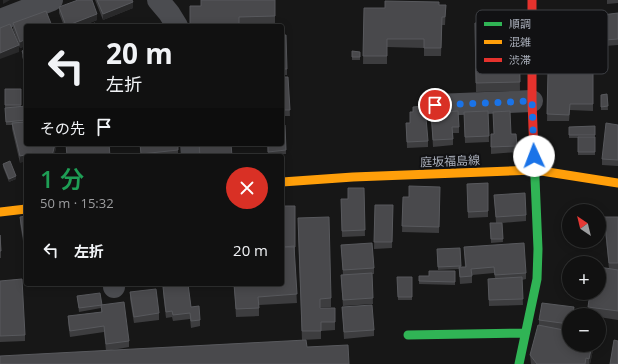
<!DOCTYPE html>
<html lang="ja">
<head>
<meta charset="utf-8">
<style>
  body { margin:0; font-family:"Open Sans","Noto Sans JP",sans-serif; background:#1e1f1f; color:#f1f3f6; height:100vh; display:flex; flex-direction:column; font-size:15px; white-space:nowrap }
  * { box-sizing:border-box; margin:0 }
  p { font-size:13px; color:#9c9d9f }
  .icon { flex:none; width:22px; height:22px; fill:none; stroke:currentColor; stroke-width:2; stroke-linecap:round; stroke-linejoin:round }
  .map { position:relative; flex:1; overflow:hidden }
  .details { position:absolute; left:24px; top:154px; width:260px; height:132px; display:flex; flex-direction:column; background:#111; border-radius:4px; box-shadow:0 2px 10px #0003,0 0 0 1px #303131 }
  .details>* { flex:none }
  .top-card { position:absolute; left:24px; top:24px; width:260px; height:122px; border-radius:4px; box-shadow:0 2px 10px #0003,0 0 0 1px #303131; background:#111; color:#f1f3f6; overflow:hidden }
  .needle { width:26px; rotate:325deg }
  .controls { position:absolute; left:562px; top:204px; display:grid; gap:8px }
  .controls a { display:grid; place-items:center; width:44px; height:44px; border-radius:50%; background:#111; box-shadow:0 2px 10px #0003,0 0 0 1px #303131; font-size:20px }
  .pin { position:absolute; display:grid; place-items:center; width:34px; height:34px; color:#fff; margin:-17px; border:2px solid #fff; border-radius:50%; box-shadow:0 1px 4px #0007 }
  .me { position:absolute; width:44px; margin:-22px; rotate:358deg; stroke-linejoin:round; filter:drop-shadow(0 0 3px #0008) }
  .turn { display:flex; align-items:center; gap:14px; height:84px; padding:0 16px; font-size:18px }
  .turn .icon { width:52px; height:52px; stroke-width:2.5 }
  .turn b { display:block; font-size:28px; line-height:34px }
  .then { display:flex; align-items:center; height:38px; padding:0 16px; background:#0003; gap:8px; font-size:15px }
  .round { display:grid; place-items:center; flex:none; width:42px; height:42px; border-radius:21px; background:#1e1f1f }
  .overview { display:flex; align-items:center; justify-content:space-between; height:68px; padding:0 16px }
  h1 { font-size:24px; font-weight:600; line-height:30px; color:#1e9e55 }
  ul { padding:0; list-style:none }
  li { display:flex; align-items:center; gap:12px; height:56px; padding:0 16px }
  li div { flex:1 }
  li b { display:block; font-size:15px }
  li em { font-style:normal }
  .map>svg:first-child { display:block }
</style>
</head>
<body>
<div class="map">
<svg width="618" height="364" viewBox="0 0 618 364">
  <rect width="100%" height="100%" fill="#171717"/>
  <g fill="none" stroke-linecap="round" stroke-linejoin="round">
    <path stroke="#4b4c50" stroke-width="22" d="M158,0L169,13L177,26
      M0,20L52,0
      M435,105L532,101
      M191,144L192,156
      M114,284V287"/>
    <path stroke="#30b455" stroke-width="9" d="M408,335L525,333
      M519,364L537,279L538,249L534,155"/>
    <path stroke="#ff9f0a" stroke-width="9" d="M282,182L353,177L535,170L618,183
      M0,212L26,209"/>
    <path stroke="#e5322d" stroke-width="9" d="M532,0V101L534,155"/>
  </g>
  <path fill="#3d3d3f" d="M95,0H132L133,8L103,20Z
    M275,0V24L239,25L201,6Z
    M607,0H618V3L607,4Z
    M439,5H446L445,25H442L441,56H424V48L387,47V64H363L364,8H385Z
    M59,7L97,20L82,26H64L59,13Z
    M618,13V45L605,46L602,21V15Z
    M558,20L601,48V54L591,55V52L561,54Z
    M519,22L520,91L476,92L475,23Z
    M13,23L26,26V46L20,48L13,29Z
    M282,35L287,69V75H282Z
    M26,49V67L22,57V51Z
    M352,51L360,52V60H352Z
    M583,67H591V73H593V111L570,110L569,121H547L548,72L583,73Z
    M282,77H288L290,116H282Z
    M5,89H21V107L26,106V144H57L54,156H26L20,163L12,129V125H6L5,108Z
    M607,94L608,110H601V95Z
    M413,107L428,141V147L407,148L406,123H410V112H413Z
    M488,111L489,142L465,143L464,112Z
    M431,113L459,127V133H453V145L433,147Z
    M285,125L286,154L268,155L267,144Z
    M618,125V166L602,165V159Z
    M595,126V155H578V138H569V127Z
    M491,134H516L517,152L491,154Z
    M140,144H178V156H141Z
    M3,164L16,179L9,182L3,167Z
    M488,183V217L468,218L467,184Z
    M440,187L439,233L402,232L403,197H409Z
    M364,188L365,236L342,237L341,199H348Z
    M494,195L526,215V221L502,223L503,242L491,243L490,223H496Z
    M375,205H393L392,248L374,249Z
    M282,206H295V253H294L297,303L259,305V316L236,317L234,284H282L283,269V253H282Z
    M26,216V247H24L20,223V217Z
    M599,217H618V320L599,317V315H588V307L609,269L605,231H599Z
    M298,227L331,298V307H320V308H335V330L321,331V339L302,340Z
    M0,235L1,251V258H0Z
    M341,245L374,268V274H372L373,304L343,306L341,281V275H343Z
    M464,247L526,273V279L522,280L523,305L489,306L488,279L495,278L494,273L472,275V283L460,284L459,269L438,270L437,249L460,248L461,267H465Z
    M455,271V285L419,284V276H429Z
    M397,277H412V300H398Z
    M0,281L25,335V341L0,342Z
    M31,284H46L32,287Z
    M165,284H188L191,307L200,320V326L191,328L190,319L173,321L172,317L166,318L163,293V287L165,286Z
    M130,292L159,313V320L134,323L130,299Z
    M77,296L102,305L129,341V347L106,351L104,332L70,337L68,323V316L101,312V308L79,312Z
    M342,307L374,330V336L344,339Z
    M574,307V315H569V331L594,345L590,364H531L530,355L539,325V320Z"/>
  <path fill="#29292a" d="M3,0H10L3,4Z
    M133,2V8L103,20V14Z
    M97,14V20L82,26H66Z
    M26,39V46L20,48V42Z
    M19,45V52L0,59V53Z
    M55,144H57L54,156H52Z
    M29,154V156H26V161L20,163V156Z
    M16,176V179L9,182V179Z
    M592,345H594L590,364H589V359Z"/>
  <path fill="#49494c" stroke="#58595d" d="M78,0H92L97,14L66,26L59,7Z
    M97,0H132L133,2L103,14Z
    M201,0H275V16L239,17V26H190V6H201Z
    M385,1L439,2V5H446L445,17H442L441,48H424V39H387V56H363L364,8H385Z
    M46,11L52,26H26V39L20,42L13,23Z
    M618,13V39L605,40L602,15Z
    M519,22L520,82L476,83L475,23Z
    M95,23L96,26H87Z
    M10,24L19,45L0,53V28Z
    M282,35H286L287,69H282Z
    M26,49V61L22,51Z
    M352,51L360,52V57H352Z
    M548,72L593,73V104H570L569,115L547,114Z
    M282,77H288L290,110H282Z
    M5,89H21V105H5Z
    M607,94L608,106L601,107V95Z
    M26,106V120L6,122L5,108Z
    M425,106L428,141L407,142L406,123H410V112H413V107Z
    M458,111L459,127H452L453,139L433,140L431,113Z
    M488,111L489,136L465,137L464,112Z
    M510,111L511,134H516L517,146L491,147V134H494L493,112Z
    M26,122V144H55L52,156H30L29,154L20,156L12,123Z
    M606,123L618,125V160L602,159Z
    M282,125H285L286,150L268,152V144H282Z
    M595,126V135H569V127Z
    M578,137H595V152H578Z
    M66,144H109L110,156H67Z
    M140,144H178V150L141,154Z
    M199,144H231L232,156H200Z
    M10,161L16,176L9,179L3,164Z
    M488,183V211L468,212L467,184Z
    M409,186L440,187L439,227L402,226L403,197H409Z
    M348,188H364L365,230L342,231L341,199H348Z
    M525,193L526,215L496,217L494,195Z
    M375,205H393L392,242H374Z
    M282,206H295V247H282Z
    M26,216V241H24L20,217Z
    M329,217L331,298L320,299V308H335V322H321V331H302L298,218Z
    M599,217H618V263H609L605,224L599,225Z
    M490,223H502L503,239H491Z
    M0,235L1,251H0Z
    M372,243L374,268L343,270L341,245Z
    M524,243L526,273L495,275L494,267L471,269L472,276L460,277L459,267H466L464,247Z
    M294,246L297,294L258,297L259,308L236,309L234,284H282V269H284L283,247Z
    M460,248L461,266L438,267L437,249Z
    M599,267L618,270V311L588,307L590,293H599Z
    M429,271H455V282L419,281V276H429Z
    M372,273L373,298L343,300L341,275Z
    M397,277H412V297H398Z
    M522,277L523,299L489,300L488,279Z
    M22,279L25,335L0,336V281Z
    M181,284H188L191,307L199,306L200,320L191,321L190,313L173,315L172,311L166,312L163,287Z
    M156,289L159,313L134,317L130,292Z
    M100,293L102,305L79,308L77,296Z
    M124,302L129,341L106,344L104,326L70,331L68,316L102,312L101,305Z
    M542,303L574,307L573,315H569V324L539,320Z
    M372,305L374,330L344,332L342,307Z
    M538,325L569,331V345H592L589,359L586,358L585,364H537L530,355Z
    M306,340L307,347L348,345L349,364H0V356Z
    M614,340L618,341V364H610Z"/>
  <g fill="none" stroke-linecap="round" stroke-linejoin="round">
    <path stroke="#1a73e8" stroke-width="7" stroke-dasharray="0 12.6" d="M435,105L532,101L534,156"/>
  </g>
  <g text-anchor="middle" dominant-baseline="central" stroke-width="4" stroke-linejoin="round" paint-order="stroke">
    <g font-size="12" fill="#a8adb8" stroke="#111113">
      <text transform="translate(450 161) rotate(-2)">庭坂福島線</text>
    </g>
  </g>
  <rect x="476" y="10" width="132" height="64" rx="6" fill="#111113" stroke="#3e4045" stroke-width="1"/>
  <rect x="484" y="22" width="18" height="4" fill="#30b455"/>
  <rect x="484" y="40" width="18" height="4" fill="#ff9f0a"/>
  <rect x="484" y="58" width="18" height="4" fill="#e5322d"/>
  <g font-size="11" fill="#a8adb8">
    <text x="509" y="28">順調</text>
    <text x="509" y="46">混雑</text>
    <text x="509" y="64">渋滞</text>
  </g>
</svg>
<div class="controls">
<a><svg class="needle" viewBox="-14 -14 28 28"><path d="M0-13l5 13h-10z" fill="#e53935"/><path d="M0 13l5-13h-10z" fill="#9c9d9f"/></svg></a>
<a>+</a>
<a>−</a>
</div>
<div class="pin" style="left:435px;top:105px;background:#d93025"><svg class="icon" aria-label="arrive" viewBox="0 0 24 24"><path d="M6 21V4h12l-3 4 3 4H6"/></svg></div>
<svg class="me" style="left:534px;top:156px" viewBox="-20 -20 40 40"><circle r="19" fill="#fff"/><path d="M0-13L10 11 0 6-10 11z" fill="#1a73e8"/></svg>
<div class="top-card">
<div class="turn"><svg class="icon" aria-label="left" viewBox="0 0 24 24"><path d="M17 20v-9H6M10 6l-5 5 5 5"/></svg><div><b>20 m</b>左折</div></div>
<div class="then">その先<svg class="icon" aria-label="arrive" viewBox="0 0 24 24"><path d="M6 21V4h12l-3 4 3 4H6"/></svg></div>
</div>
<section class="details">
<div class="overview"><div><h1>1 分</h1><p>50 m · 15:32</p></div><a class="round" style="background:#d93025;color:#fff"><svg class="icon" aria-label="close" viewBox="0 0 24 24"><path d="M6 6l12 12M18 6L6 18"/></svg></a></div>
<ul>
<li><svg class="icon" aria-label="left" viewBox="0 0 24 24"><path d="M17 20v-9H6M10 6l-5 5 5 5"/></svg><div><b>左折</b></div><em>20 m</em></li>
</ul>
</section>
</div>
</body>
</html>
